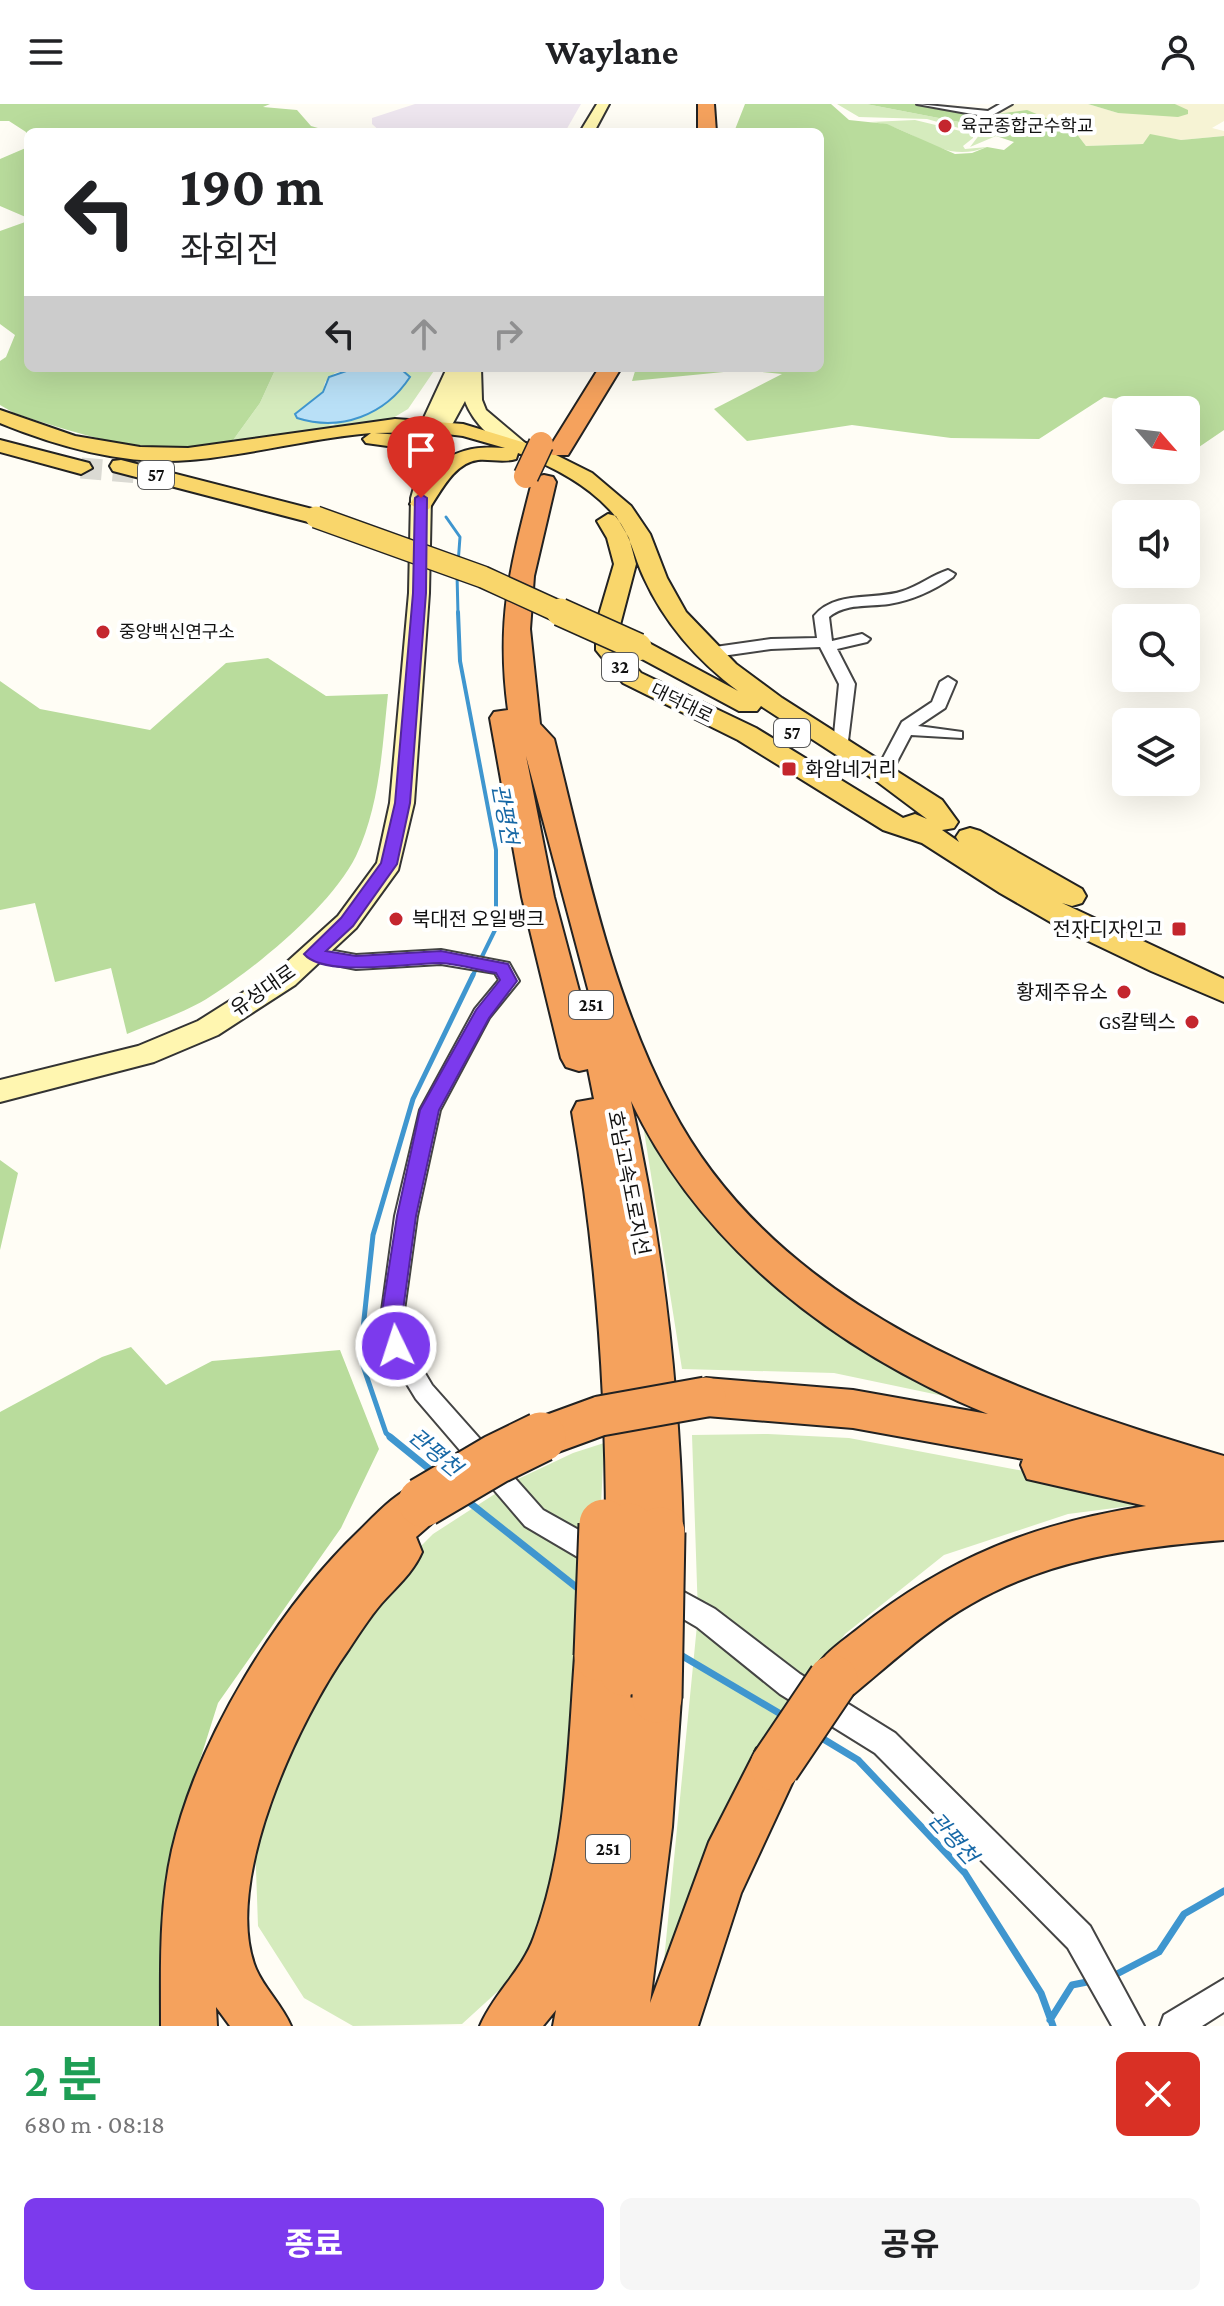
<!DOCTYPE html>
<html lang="ko">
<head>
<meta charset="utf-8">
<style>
  body { margin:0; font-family:"Crimson Pro","Noto Sans KR",serif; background:#f6f6f6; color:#202124; height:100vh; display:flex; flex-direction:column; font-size:30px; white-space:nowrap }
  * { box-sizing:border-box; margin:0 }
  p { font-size:26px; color:#757577 }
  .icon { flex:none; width:44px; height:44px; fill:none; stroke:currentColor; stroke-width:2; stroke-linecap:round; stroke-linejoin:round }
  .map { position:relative; height:1922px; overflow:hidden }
  .side { display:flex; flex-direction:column; background:#fff; flex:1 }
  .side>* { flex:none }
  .banner { position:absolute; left:24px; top:24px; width:800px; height:244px; border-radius:12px; box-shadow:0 8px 32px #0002; background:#fff; color:#202124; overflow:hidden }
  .needle { width:52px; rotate:118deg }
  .fabs { position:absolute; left:1112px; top:292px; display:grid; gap:16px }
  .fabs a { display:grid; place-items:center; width:88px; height:88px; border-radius:12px; background:#fff; box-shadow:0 8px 32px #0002; font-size:40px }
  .pin { position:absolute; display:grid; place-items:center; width:68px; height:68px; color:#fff; margin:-82px -34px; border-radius:50% 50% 50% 0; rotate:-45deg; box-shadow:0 0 8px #0007 }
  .pin .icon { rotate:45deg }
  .me { position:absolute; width:88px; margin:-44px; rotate:356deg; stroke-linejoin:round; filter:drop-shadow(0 0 6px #0008) }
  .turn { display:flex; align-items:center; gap:28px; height:168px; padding:0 24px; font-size:36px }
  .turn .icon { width:104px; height:104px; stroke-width:2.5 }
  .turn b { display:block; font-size:56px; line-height:68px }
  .lanes { display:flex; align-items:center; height:76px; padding:0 24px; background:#0003; justify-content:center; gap:40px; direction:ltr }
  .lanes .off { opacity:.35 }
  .round { display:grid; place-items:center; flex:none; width:84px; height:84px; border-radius:12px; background:#f6f6f6 }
  .summary { display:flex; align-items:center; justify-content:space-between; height:136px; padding:0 24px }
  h1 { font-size:48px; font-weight:700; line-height:60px; color:#1e9e55 }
  .action { display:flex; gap:16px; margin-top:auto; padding:16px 24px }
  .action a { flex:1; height:92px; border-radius:12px; background:#7c3aed; color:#fff; font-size:32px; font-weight:700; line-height:92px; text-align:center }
  .action a+a { background:#f6f6f6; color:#202124 }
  header { display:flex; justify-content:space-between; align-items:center; height:104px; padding:0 24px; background:#fff; font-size:36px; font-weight:700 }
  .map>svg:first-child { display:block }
</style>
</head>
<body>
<header><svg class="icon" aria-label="menu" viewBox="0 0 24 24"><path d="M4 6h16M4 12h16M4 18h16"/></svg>Waylane<svg class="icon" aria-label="person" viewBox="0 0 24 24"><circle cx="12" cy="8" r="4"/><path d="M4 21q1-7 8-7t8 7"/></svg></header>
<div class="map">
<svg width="1224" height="1922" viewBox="0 0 1224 1922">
  <rect width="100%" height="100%" fill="#fffdf5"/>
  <path fill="#eee6ef" d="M415,0H581L565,28H381L372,20V14Z"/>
  <path fill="#f6f3d4" d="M1009,0H1088L1118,9H1138L1188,7L1175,0H1224V17L1212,24L1224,27V32L1181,36L1151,31L1143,40L1086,42L1073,25L997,9Z"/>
  <path fill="#d5ebbd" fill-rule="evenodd" d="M837,0H866L996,25V32L970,43L980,30L927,15L859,13Z
    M915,16L973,30V34L963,42L965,45L987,43C939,62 917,22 870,18Z
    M276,264H436L408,305L393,314L231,339L260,299ZM352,265H389L407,277L390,297L333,321L297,313L323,288L325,278L335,269Z
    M640,1002L688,1078L972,1298L834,1269L682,1265Z
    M768,1330L849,1334L1177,1396L1068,1410L944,1451L845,1530L746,1669L662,1877L698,1511L692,1331Z
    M604,1339L599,1444L538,1409L516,1376L573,1349Z
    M501,1386L591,1453L561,1731L529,1859L462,1920L353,1922L304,1894L258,1822L255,1737L291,1625L381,1482L433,1430Z"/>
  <path fill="#b9dc9c" d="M0,0H270L263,3L297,6L311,22L332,28H28V114L0,102V55L28,43L26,28L9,17H0Z
    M745,0H831L849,16L887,20L955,50L972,49L987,43L1004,46L1014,38L996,32V25L866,0H918L988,11L1027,6L1073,25L1086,42L1143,40L1150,30L1181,36L1224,32V326L1199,343L1186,336V306H1148L1140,298L1104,293L1039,335L951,334L852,321L747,337L714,305L782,270L744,266L632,277L636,264H820V28H734Z
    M1088,0H1175L1188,6V10L1178,13L1118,9Z
    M28,117V264H276L260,299L231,339C143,351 96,336 14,309L0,301V257L6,253L15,231L0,220V127Z
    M268,554L326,592L388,590C382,645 380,701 356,752C332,801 257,863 211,892C187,908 155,918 127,930L111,864L55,878L35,799L0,806V577L40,605L150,626L226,559Z
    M0,1056L18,1069L0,1146Z
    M131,1243L166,1281L212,1257L340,1246L379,1345L341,1424L218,1599L169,1754L161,1922H0V1308L102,1253Z"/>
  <path fill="#b9e0f7" stroke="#3f96cf" stroke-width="2" d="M352,265L402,266L410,273C385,311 341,328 297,314L295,310L323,288L329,273Z"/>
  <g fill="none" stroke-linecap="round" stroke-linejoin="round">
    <path stroke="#3f96cf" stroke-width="3" d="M446,413L460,433L458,460
      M457,470L458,510"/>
    <path stroke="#3f96cf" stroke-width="4" d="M458,508L460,557L496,746V824L472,873"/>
    <path stroke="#3f96cf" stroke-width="5" d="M393,1335L386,1329L360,1253L373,1131L413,995L473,871"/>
    <path stroke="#3f96cf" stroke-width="7" d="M390,1333L433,1368
      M465,1395L580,1486
      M679,1550L784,1612
      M820,1633L858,1656L965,1769L1041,1889L1053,1922
      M1113,1872L1159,1848L1184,1810L1224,1787
      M1050,1916L1072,1881L1092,1877"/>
    <path stroke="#dbdad3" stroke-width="21" stroke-dasharray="21 11" stroke-linecap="butt" d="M81,364L140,369L173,365"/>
    <defs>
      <path id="minor" d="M917,0L988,7L1000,0H1012L989,13Z
        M948,466L955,470L953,473C934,486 913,496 889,500C868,503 846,499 829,513L832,537L862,530L870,535L867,538L837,545L855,580L847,645L841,646L833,641L839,580L820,543L771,545L708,554L700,549L708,544L771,535L817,534L814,512C836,486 873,497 903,487C919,482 932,471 948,466Z
        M948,573L956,578L945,604L918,622L962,628V634L911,631L889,673H877L875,669L902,618L932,598L940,578Z
        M312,843L356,851L441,846L509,859L519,877L489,914L440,1006L417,1112L402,1221L407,1239L432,1281L543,1406L611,1444L615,1453L611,1462L602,1465L593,1462L525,1422L416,1295L388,1249L380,1221L395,1112L420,1006L475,905L499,876L495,869L441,860L356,865L305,855L303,850Z
        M660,1475L715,1505L800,1570L895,1629L1090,1822L1144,1922H1112L1068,1844L875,1649L780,1590L697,1523L651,1496L647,1487L651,1478Z
        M1224,1875V1908L1202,1922H1160L1164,1911Z"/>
      <path id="secondary" d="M597,0H609L594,28H580Z
        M447,264H481L482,296L486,306L531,344L522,349C498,344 473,319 465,297L453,319L443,328L445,331L431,394L429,489L414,699L398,766L356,824L295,881L218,931L154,958L0,998V976L138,942L198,917L277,867L338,812L377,759L390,699L409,489L411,394L430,327L422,318Z"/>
      <path id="primary" d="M0,306L75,332L140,343L188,344L395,315L463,320L542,344L592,369L631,402L650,430L667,474L686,508L736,560L782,594L942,696L958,718L954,724L942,726L959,738L956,733L960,727L970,724L980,727L1082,785L1086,792L1082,799L1072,802L1062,799L1224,875V898L1151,867L1059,823L1000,789L922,739L883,726L738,636L623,579L596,546V521L614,460L607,434L597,417L608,410L616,412L629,434L636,460L620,521V545L641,569L756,624L903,714L915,710L927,715L875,676L761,602L757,607H739L629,548L626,543L629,538H647L738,587C698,557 665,520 644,474C634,453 631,431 616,413C592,383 554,363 518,349L516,355C504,359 491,355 478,356C454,359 441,387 429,405L421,407L410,400L422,382L413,376L404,347L395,343L366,339L363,335L371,329C311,334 251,351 190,356C126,362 59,343 0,319ZM430,328L463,332L505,344C476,342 452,345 432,368L420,340L400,331L375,329Z
        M0,336L89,359L92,364L81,370L0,348Z
        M121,356L324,408L327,413L316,420L113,367L110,362L113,357Z"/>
      <path id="motorway" d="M698,0H714L716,28H698Z
        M599,264H621L568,351H552L548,346Z
        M544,371L553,373L556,378L534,472L530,525L540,620L554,635C585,759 611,889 671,1003C778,1208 1017,1291 1224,1352V1436C1137,1443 1048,1455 971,1500C927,1525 889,1561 850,1593L833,1600L816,1593L809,1576C819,1552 839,1540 859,1524C947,1454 1035,1419 1146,1402L1027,1375L1021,1361L1023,1355L853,1324L706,1312L691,1306L685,1293L691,1280L706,1274L853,1286L988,1310C838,1248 702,1146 631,997C663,1139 679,1282 683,1428L676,1443L660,1449L643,1440L629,1445L613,1439L606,1424C606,1284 596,1146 572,1008L577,998L594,995L588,965L579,967L566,963L561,954L522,793L490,614L494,608L508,606C496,516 510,464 532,378L535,373ZM526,652L591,896L582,898L554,793Z
        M423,1377L439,1383L445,1398L439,1413L416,1433L422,1448C413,1469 396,1483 381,1500C369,1514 359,1530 349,1545C299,1615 221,1780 256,1865C264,1884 282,1901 291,1922H230L216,1903L217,1922H161C161,1863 159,1804 172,1746C198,1633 278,1504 361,1425C380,1406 398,1387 423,1377Z
        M599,1528L616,1535L620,1545L624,1543L641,1550L648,1573L657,1570L674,1577L681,1594L672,1723L650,1899L709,1738L757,1644L775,1637L793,1644L800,1662L741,1789L698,1922H553L556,1906L543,1922H480C494,1889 522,1867 534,1833C567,1744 568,1645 575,1552L582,1535Z"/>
    </defs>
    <use href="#minor" stroke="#444" stroke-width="4"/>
    <use href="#secondary" stroke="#333" stroke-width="4"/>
    <use href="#primary" stroke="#222" stroke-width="4"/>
    <use href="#motorway" stroke="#222" stroke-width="4"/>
    <use href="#minor" fill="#fff" fill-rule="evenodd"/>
    <use href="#secondary" fill="#fff6b0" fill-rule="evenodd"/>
    <use href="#primary" fill="#f9d66b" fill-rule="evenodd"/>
    <use href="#motorway" fill="#f5a25d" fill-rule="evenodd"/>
    <defs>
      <path id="primary-bridge-far1" d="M316,413L483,473L564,510"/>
      <path id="primary-bridge" d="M560,508L638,543"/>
      <path id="motorway-bridge-far2" d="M526,372L541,340"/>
      <path id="motorway-bridge-far1" d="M537,1335L600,1312L706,1293"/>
      <path id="motorway-bridge" d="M423,1398L496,1355L541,1333
        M599,1552L604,1420
        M624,1567L629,1424
        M657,1594L660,1428
        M775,1662L833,1576"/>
    </defs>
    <use href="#primary-bridge-far1" stroke="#222" stroke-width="24" stroke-linecap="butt"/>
    <use href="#primary-bridge" stroke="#222" stroke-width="30" stroke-linecap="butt"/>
    <use href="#motorway-bridge-far2" stroke="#222" stroke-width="27" stroke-linecap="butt"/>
    <use href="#motorway-bridge-far1" stroke="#222" stroke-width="43" stroke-linecap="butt"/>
    <use href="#motorway-bridge" stroke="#222" stroke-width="53" stroke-linecap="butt"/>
    <use href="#primary-bridge-far1" stroke="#f9d66b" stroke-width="21"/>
    <use href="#primary-bridge" stroke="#f9d66b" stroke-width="27"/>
    <use href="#motorway-bridge-far2" stroke="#f5a25d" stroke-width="24"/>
    <use href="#motorway-bridge-far1" stroke="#f5a25d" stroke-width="39"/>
    <use href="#motorway-bridge" stroke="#f5a25d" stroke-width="49"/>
  </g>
  <path fill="#7c3aed" stroke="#51269a" stroke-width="2" d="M421,390L427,394L426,489L410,699L397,760L353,822L326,847L356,852L441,847L508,860L517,877L489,914L439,1006L416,1112L401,1221L407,1242L404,1248L396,1251L389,1248L380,1221L397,1112L420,1006L476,906L500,876L496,869C478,866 458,860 440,859C410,859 324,874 304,850L341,814L381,759L395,699L413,489L415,394Z"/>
  <g fill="#c4262e" stroke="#fff" stroke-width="3">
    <circle cx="945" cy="22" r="8"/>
    <circle cx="103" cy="528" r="8"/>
    <rect x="781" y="657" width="16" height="16" rx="4"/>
    <circle cx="396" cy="815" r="8"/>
    <rect x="1171" y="817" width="16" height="16" rx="4"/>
    <circle cx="1124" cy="888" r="8"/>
    <circle cx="1192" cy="918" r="8"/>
  </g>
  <g text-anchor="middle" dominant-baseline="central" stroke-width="8" stroke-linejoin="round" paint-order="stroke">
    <g font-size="18" fill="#111" stroke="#fff" text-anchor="start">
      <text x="961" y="22">육군종합군수학교</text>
      <text x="119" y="528">중앙백신연구소</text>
    </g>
    <g fill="#fff" stroke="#585858" stroke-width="2">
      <rect x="138" y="357" width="36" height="28" rx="6"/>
      <rect x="602" y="549" width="36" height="28" rx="6"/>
      <rect x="774" y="615" width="36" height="28" rx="6"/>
      <rect x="569" y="887" width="44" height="28" rx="6"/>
      <rect x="586" y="1731" width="44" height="28" rx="6"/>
    </g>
    <g font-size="18" font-weight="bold" fill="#111">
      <text x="156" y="371">57</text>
      <text x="620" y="563">32</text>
      <text x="792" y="629">57</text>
      <text x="591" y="901">251</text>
      <text x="608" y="1745">251</text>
    </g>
    <g font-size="18" fill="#111" stroke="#fff">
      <text transform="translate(682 599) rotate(26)">대덕대로</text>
    </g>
    <g font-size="20" fill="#111" stroke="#fff" text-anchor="end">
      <text x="805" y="665" text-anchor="start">화암네거리</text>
      <text x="412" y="815" text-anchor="start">북대전 오일뱅크</text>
      <text x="1163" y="825">전자디자인고</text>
      <text x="1108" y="888">황제주유소</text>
      <text x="1176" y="918">GS칼텍스</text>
    </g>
    <g font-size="20" fill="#111" stroke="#fff">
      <text transform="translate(263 886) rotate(-35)">유성대로</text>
      <text transform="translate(629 1079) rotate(79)">호남고속도로지선</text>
    </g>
    <g font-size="22" font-style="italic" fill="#1768a6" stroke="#fff">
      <text transform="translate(505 710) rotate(80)">관평천</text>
      <text transform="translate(435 1348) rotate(40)">관평천</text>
      <text transform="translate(953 1734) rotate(48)">관평천</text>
    </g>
  </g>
</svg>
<div class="fabs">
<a><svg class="needle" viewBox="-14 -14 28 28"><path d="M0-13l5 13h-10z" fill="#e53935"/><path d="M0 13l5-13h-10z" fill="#757577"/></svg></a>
<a><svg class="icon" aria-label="sound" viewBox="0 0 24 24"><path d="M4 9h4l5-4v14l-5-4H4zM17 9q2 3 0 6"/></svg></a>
<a><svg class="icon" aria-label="search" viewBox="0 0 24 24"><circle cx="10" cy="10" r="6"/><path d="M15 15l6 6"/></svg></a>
<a><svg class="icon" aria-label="layers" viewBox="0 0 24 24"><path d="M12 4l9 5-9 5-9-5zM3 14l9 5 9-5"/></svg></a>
</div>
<div class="pin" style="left:421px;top:394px;background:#d93025"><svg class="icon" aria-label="arrive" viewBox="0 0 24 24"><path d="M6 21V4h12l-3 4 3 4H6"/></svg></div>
<svg class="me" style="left:396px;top:1242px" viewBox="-20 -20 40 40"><circle r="17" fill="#7c3aed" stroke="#fff" stroke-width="3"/><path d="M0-11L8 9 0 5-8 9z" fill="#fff"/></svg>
<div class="banner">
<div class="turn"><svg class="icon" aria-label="left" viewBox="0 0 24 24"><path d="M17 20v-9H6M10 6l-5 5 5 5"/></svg><div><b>190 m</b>좌회전</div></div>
<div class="lanes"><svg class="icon" aria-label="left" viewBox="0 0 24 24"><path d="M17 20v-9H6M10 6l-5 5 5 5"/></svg><svg class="icon off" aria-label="ahead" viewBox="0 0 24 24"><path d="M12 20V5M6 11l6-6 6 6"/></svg><svg class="icon off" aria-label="right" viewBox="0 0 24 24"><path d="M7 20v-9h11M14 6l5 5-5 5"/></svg></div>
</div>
</div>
<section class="side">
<div class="summary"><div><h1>2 분</h1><p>680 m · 08:18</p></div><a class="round" style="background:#d93025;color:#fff"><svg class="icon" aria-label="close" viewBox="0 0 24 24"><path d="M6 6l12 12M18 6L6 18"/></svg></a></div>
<div class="action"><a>종료</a><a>공유</a></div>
</section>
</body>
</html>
